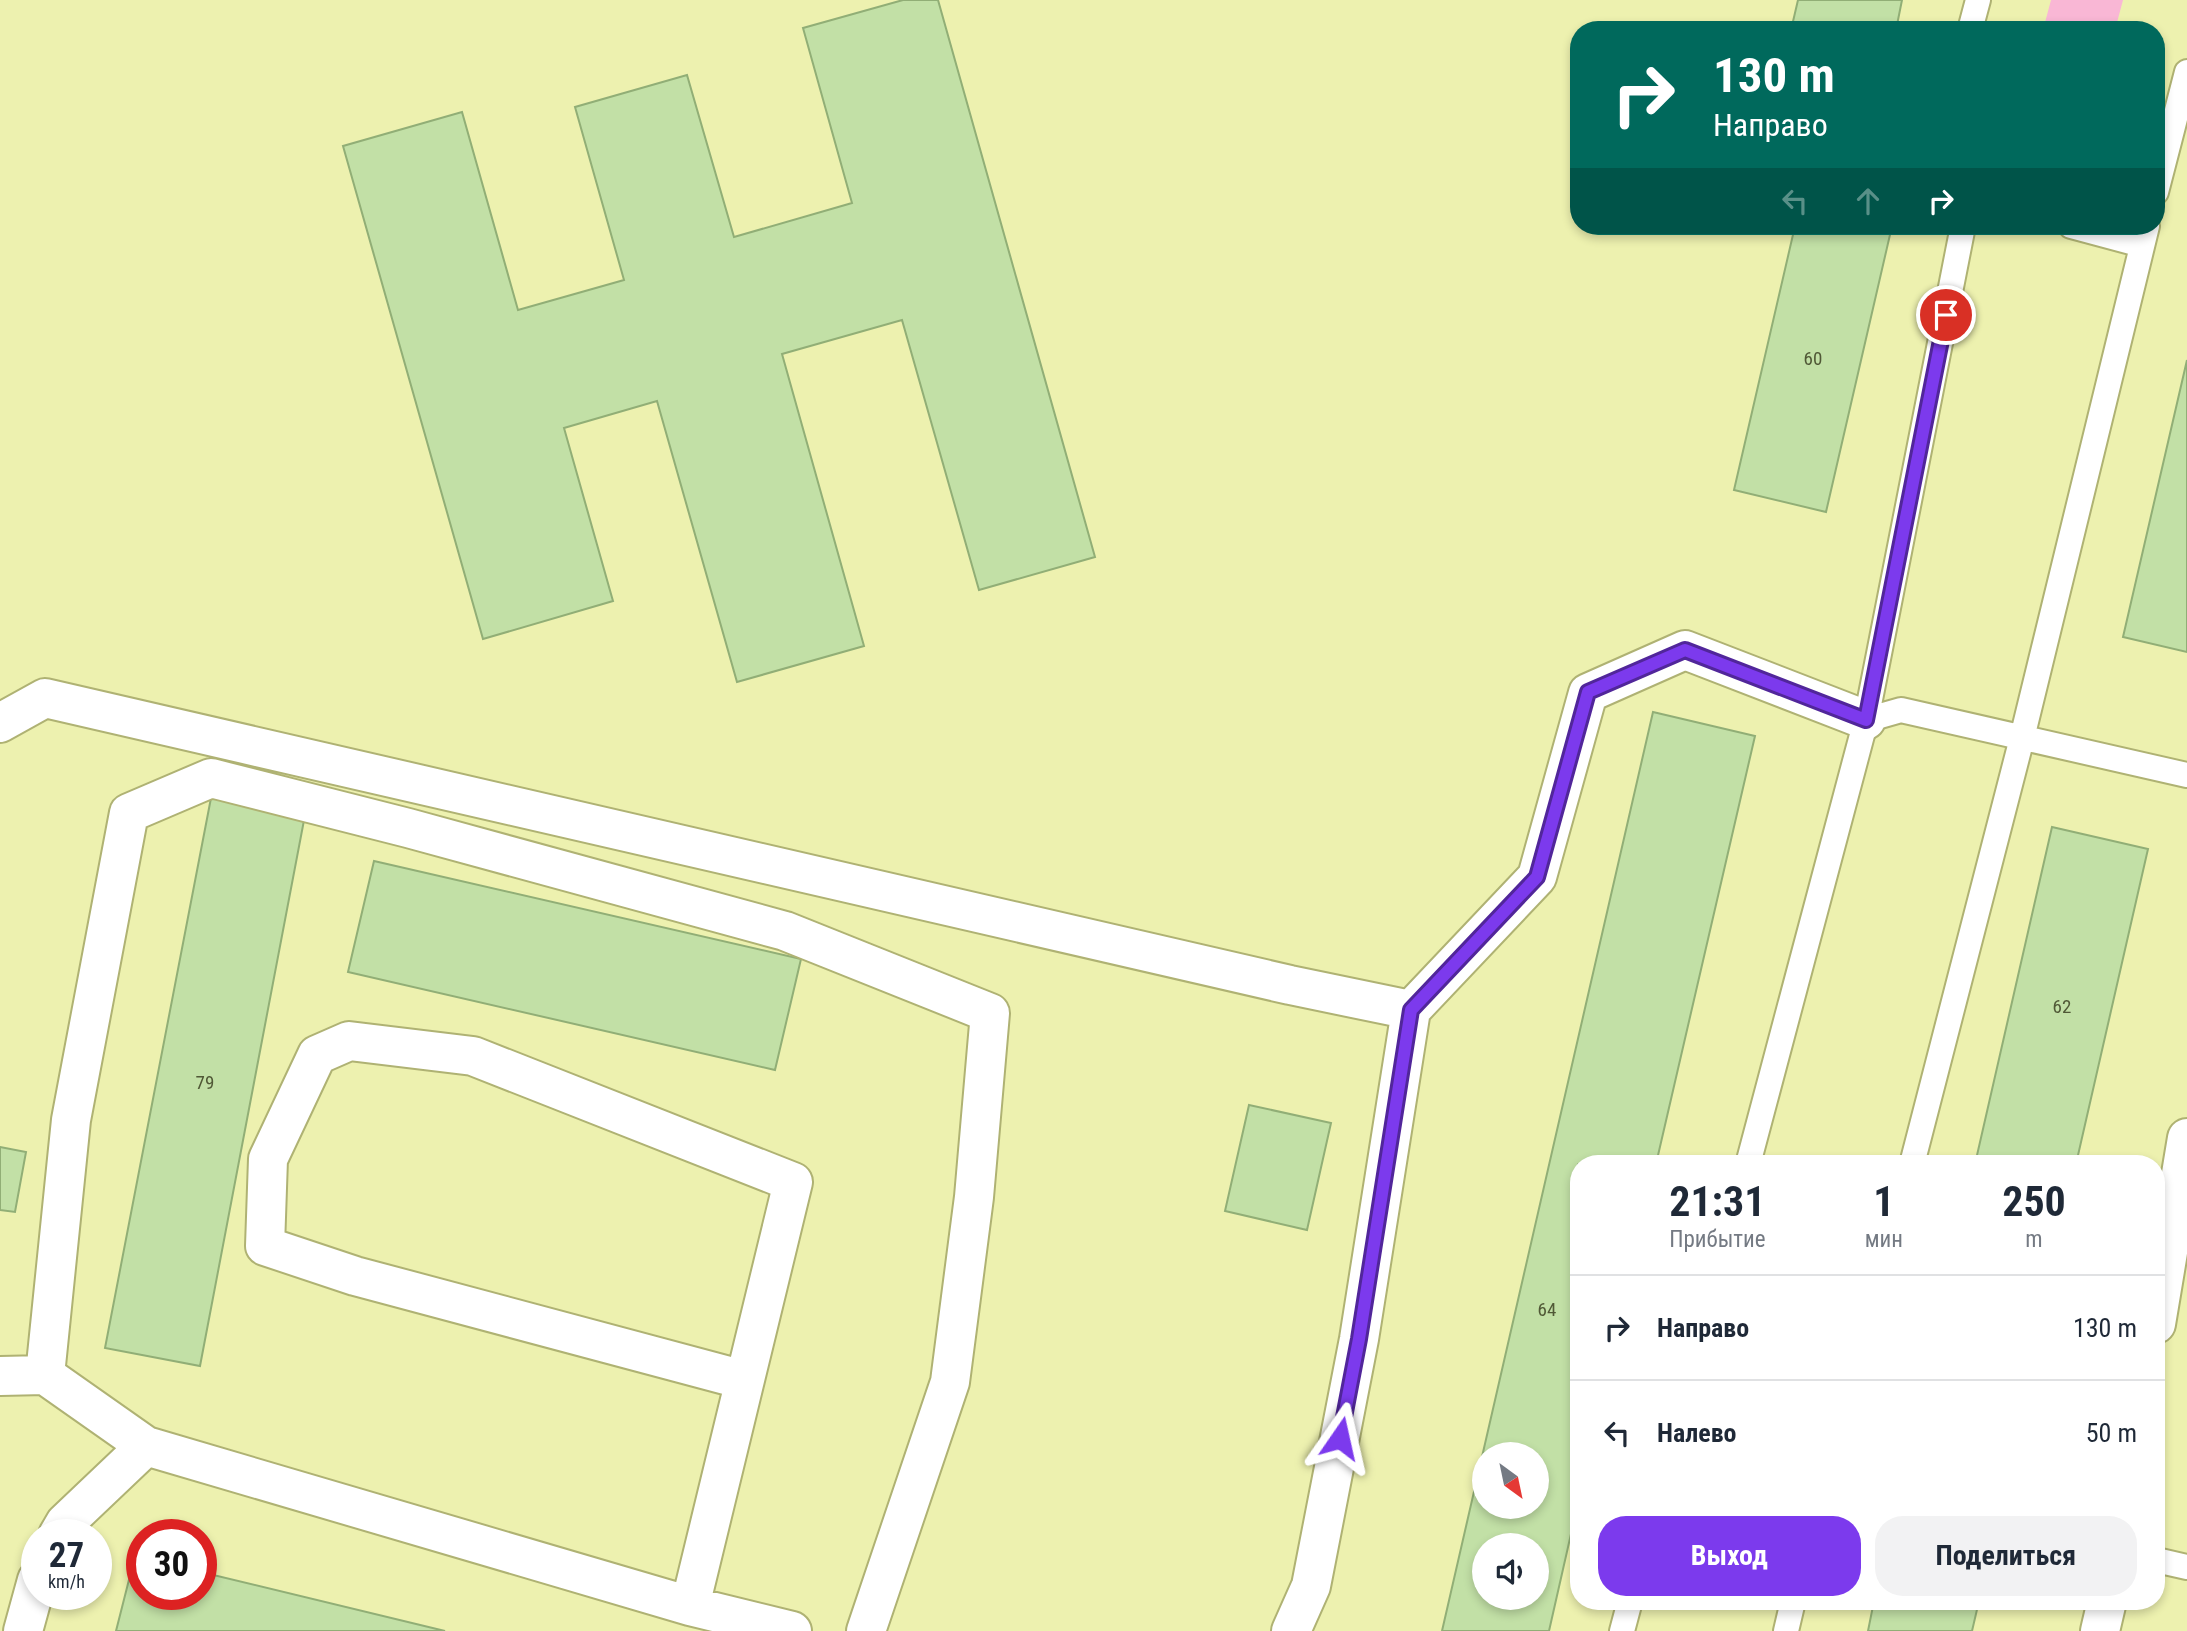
<!DOCTYPE html>
<html lang="ru">
<head>
<meta charset="utf-8">
<style>
  body { margin:0; font-family:"Roboto Condensed",sans-serif; background:#f2f2f3; color:#1f2937; height:100vh; display:flex; flex-direction:column; font-size:26px; white-space:nowrap }
  * { box-sizing:border-box; margin:0 }
  p { font-size:23px; color:#747a83 }
  .icon { flex:none; width:38px; height:38px; fill:none; stroke:currentColor; stroke-width:2; stroke-linecap:round; stroke-linejoin:round }
  .map { position:relative; flex:1; overflow:hidden }
  .details { position:absolute; left:1570px; top:1155px; width:595px; height:455px; display:flex; flex-direction:column; background:#fff; border-radius:28px; box-shadow:0 4px 10px #0003 }
  .details>* { flex:none }
  .banner { position:absolute; left:1570px; top:21px; width:595px; height:214px; border-radius:28px; box-shadow:0 4px 10px #0003; background:#00695c; color:#fff; overflow:hidden }
  .needle { width:46px; rotate:147deg }
  .fabs { position:absolute; left:1472px; top:1442px; display:grid; gap:14px }
  .fabs a { display:grid; place-items:center; width:77px; height:77px; border-radius:50%; background:#fff; box-shadow:0 4px 10px #0003; font-size:35px }
  .speed { position:absolute; left:21px; top:1519px; display:flex; gap:14px; font-size:35px; font-weight:700; text-align:center }
  .speed>* { display:grid; place-content:center; width:91px; height:91px; border-radius:50%; background:#fff; box-shadow:0 4px 10px #0003; line-height:1 }
  .speed small { font-size:18px; font-weight:400 }
  .speed .limit { border:10px solid #d22; background:#fff; color:#111 }
  .pin { position:absolute; display:grid; place-items:center; width:60px; height:60px; color:#fff; margin:-30px; border:4px solid #fff; border-radius:50%; box-shadow:0 2px 7px #0007 }
  .me { position:absolute; width:77px; margin:-38px; rotate:11deg; stroke-linejoin:round; filter:drop-shadow(0 0 5px #0008) }
  .turn { display:flex; align-items:center; gap:24px; height:147px; padding:0 28px; font-size:32px }
  .turn .icon { width:91px; height:91px; stroke-width:2.5 }
  .turn b { display:block; font-size:49px; line-height:60px }
  .lanes { display:flex; align-items:center; height:66px; padding:0 28px; background:#0003; justify-content:center; gap:35px; direction:ltr }
  .lanes .off { opacity:.35 }
  .eta { display:flex; justify-content:space-evenly; align-items:center; height:119px; text-align:center }
  .eta b { font-size:42px; font-weight:700; line-height:49px }
  .primary-button { display:flex; gap:14px; margin-top:auto; padding:14px 28px }
  .primary-button a { flex:1; height:80px; border-radius:28px; background:#7c3aed; color:#fff; font-size:28px; font-weight:700; line-height:80px; text-align:center }
  .primary-button a+a { background:#f2f2f3; color:#1f2937 }
  ul { padding:0; list-style:none }
  li { display:flex; align-items:center; gap:21px; height:105px; padding:0 28px; border-top:2px solid #e0e1e3 }
  li div { flex:1 }
  li b { display:block; font-size:26px }
  li em { font-style:normal }
  .map>svg:first-child { display:block }
</style>
</head>
<body>
<div class="map">
<svg width="2187" height="1631" viewBox="0 0 2187 1631">
  <rect width="100%" height="100%" fill="#edf1af"/>
  <path fill="#f9b7d5" d="M2051,0H2123L2115,30H2043Z"/>
  <path fill="#c2e0a6" stroke="#91ae76" stroke-width="2" fill-rule="evenodd" d="M903,0H938L1095,557L979,590L902,320L782,354L864,646L737,682L657,401L564,428L613,601L483,639L343,146L462,112L518,310L624,280L575,107L687,75L734,237L852,203L803,28Z
    M1798,0H1902L1896,30H1791Z
    M1795,226H1892L1826,512L1734,490Z
    M2187,360V652L2123,637Z
    M1653,712L1755,736L1656,1164H1578V1503L1549,1631H1442ZM1484,1454H1536V1507H1484ZM1484,1545H1536V1598H1484Z
    M211,798L305,815L200,1366L105,1348Z
    M2052,827L2148,849L2076,1164H1975Z
    M374,861L801,959L775,1070L348,972Z
    M1249,1105L1331,1123L1307,1230L1225,1211Z
    M0,1147L26,1152L15,1212L0,1210Z
    M135,1556L142,1558V1594H201V1572L445,1631H116Z
    M1874,1601H1979L1972,1631H1868Z"/>
  <g fill="none" stroke-linecap="round" stroke-linejoin="round">
    <defs>
      <path id="lane" d="M1970,30L1978,0
        M2156,192L2187,72
        M2071,226L2142,245
        M1866,720L1963,226
        M1748,1164L1866,720L1901,710L2187,775
        M1912,1164L2022,738L2147,226
        M2156,1560L2187,1567
        M1622,1631L1630,1601
        M1786,1631L1793,1601"/>
      <path id="street" d="M0,723L45,698L1290,985L1411,1010L1537,877L1588,693L1685,650L1866,720
        M2156,1324L2187,1138
        M45,1375L71,1120L129,813L211,778L408,828L785,931L990,1013L974,1197L950,1382L866,1631
        M0,1376L45,1375L146,1446
        M58,1535L65,1523L146,1446L690,1606L792,1631
        M690,1606L793,1182L473,1056L349,1041L317,1055L268,1159L265,1246L355,1276L744,1380
        M23,1631L37,1580
        M1291,1631L1311,1586L1359,1339L1411,1010
        M2100,1631L2107,1601"/>
    </defs>
    <use href="#lane" stroke="#afb273" stroke-width="28"/>
    <use href="#street" stroke="#afb273" stroke-width="42"/>
    <use href="#lane" stroke="#fff" stroke-width="24"/>
    <use href="#street" stroke="#fff" stroke-width="38"/>
  </g>
  <g fill="none" stroke-linecap="round" stroke-linejoin="round">
    <defs>
      <path id="route" d="M1340,1438L1359,1339L1411,1010L1537,877L1588,692L1685,650L1866,720L1946,315"/>
    </defs>
    <use href="#route" stroke="#51269a" stroke-width="18"/>
    <use href="#route" stroke="#7c3aed" stroke-width="12"/>
  </g>
  <g text-anchor="middle" dominant-baseline="central" stroke-width="5" stroke-linejoin="round" paint-order="stroke">
    <g font-size="19" fill="#505836">
      <text x="1813" y="358">60</text>
      <text x="2062" y="1006">62</text>
      <text x="205" y="1082">79</text>
      <text x="1547" y="1309">64</text>
    </g>
  </g>
</svg>
<div class="fabs">
<a><svg class="needle" viewBox="-14 -14 28 28"><path d="M0-13l5 13h-10z" fill="#e53935"/><path d="M0 13l5-13h-10z" fill="#747a83"/></svg></a>
<a><svg class="icon" aria-label="sound" viewBox="0 0 24 24"><path d="M4 9h4l5-4v14l-5-4H4zM17 9q2 3 0 6"/></svg></a>
</div>
<div class="speed"><div>27<small>km/h</small></div><div class="limit">30</div></div>
<div class="pin" style="left:1946px;top:315px;background:#d93025"><svg class="icon" aria-label="arrive" viewBox="0 0 24 24"><path d="M6 21V4h12l-3 4 3 4H6"/></svg></div>
<svg class="me" style="left:1340px;top:1438px" viewBox="-20 -20 40 40"><path d="M0-17L14 15 0 8-14 15z" fill="#7c3aed" stroke="#fff" stroke-width="4"/></svg>
<div class="banner">
<div class="turn"><svg class="icon" aria-label="right" viewBox="0 0 24 24"><path d="M7 20v-9h11M14 6l5 5-5 5"/></svg><div><b>130 m</b>Направо</div></div>
<div class="lanes"><svg class="icon off" aria-label="left" viewBox="0 0 24 24"><path d="M17 20v-9H6M10 6l-5 5 5 5"/></svg><svg class="icon off" aria-label="ahead" viewBox="0 0 24 24"><path d="M12 20V5M6 11l6-6 6 6"/></svg><svg class="icon" aria-label="right" viewBox="0 0 24 24"><path d="M7 20v-9h11M14 6l5 5-5 5"/></svg></div>
</div>
<section class="details">
<div class="eta">
<div><b>21:31</b><p>Прибытие</p></div>
<div><b>1</b><p>мин</p></div>
<div><b>250</b><p>m</p></div>
</div>
<ul>
<li><svg class="icon" aria-label="right" viewBox="0 0 24 24"><path d="M7 20v-9h11M14 6l5 5-5 5"/></svg><div><b>Направо</b></div><em>130 m</em></li>
<li><svg class="icon" aria-label="left" viewBox="0 0 24 24"><path d="M17 20v-9H6M10 6l-5 5 5 5"/></svg><div><b>Налево</b></div><em>50 m</em></li>
</ul>
<div class="primary-button"><a>Выход</a><a>Поделиться</a></div>
</section>
</div>
</body>
</html>
